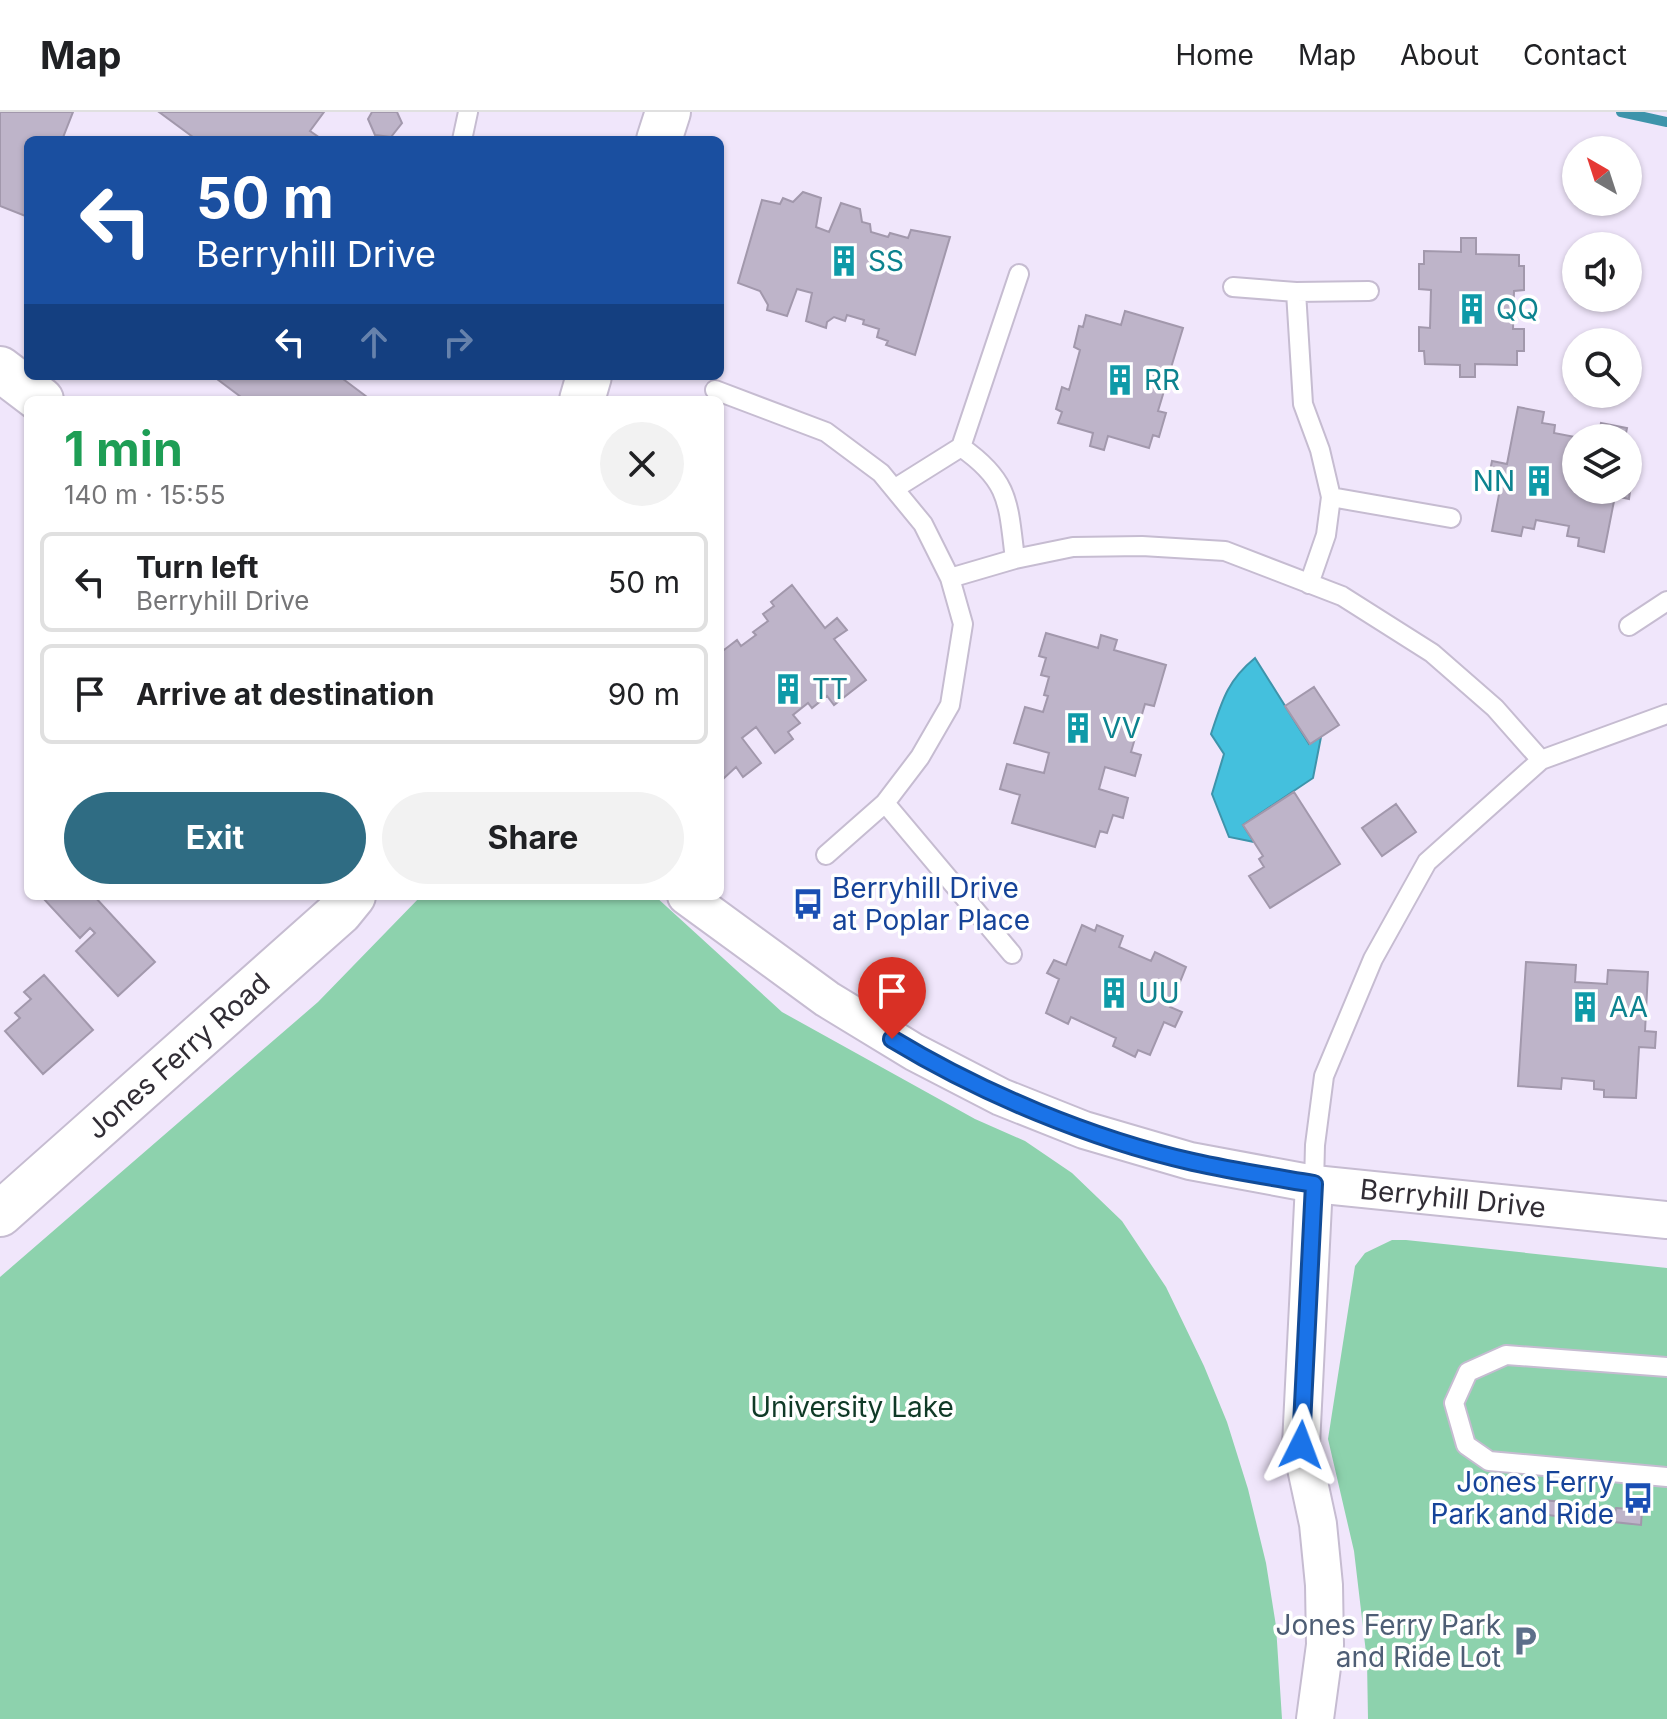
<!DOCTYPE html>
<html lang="en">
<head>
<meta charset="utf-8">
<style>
  body { margin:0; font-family:Inter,sans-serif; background:#f2f2f2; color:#202124; height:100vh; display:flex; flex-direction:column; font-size:30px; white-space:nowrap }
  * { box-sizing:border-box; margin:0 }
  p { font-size:26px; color:#757577 }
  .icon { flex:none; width:44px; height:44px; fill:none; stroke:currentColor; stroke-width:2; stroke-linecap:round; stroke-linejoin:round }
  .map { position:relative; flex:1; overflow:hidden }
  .details { position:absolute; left:24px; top:284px; width:700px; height:504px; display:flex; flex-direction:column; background:#fff; border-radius:12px; box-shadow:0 2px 6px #0004 }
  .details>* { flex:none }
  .guide { position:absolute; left:24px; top:24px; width:700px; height:244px; border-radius:12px; box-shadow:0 2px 6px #0004; background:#1a4fa0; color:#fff; overflow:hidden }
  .needle { width:52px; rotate:321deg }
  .tools { position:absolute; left:1562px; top:24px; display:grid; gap:16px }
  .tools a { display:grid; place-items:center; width:80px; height:80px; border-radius:50%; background:#fff; box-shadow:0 2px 6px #0004; font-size:40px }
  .pin { position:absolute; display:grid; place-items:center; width:68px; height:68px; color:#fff; margin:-82px -34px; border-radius:50% 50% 50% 0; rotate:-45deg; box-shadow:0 0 8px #0007 }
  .pin .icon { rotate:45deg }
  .me { position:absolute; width:88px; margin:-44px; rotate:3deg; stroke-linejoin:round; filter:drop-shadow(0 0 6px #0008) }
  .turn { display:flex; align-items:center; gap:28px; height:168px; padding:0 40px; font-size:36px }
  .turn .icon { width:104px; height:104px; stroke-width:2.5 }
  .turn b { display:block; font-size:56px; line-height:68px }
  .lanes { display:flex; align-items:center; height:76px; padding:0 40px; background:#0003; justify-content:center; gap:40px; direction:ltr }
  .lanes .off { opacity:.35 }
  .round { display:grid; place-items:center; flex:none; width:84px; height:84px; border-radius:42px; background:#f2f2f2 }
  .headline { display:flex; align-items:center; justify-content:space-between; height:136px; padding:0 40px }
  h1 { font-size:48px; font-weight:700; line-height:60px; color:#1e9e55 }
  .action { display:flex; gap:16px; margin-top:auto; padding:16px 40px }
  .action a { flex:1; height:92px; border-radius:48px; background:#2f6c83; color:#fff; font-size:32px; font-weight:700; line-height:92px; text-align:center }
  .action a+a { background:#f2f2f2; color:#202124 }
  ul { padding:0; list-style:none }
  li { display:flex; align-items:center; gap:24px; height:100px; margin:0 16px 12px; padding:0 24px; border:4px solid #e0e0e0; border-radius:12px }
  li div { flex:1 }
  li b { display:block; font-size:30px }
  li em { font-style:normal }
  header { display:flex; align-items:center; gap:48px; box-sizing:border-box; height:112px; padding:0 40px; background:#fff; border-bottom:2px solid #e0e0e0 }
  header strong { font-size:38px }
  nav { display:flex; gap:44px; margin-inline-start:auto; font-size:28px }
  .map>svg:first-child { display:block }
</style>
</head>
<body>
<header>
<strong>Map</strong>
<nav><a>Home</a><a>Map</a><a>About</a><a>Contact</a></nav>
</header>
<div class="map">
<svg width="1667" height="1607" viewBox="0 0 1667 1607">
  <rect width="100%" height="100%" fill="#f0e6fb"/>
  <path fill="#8dd2ad" d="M421,784H655L782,900L975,1007L1025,1029L1072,1061L1122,1109L1166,1175L1204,1254L1227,1310L1248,1377L1266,1451L1276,1514L1282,1607H0V1165L318,890Z
    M1392,1128H1406L1667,1156V1607H1368L1367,1549L1354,1439L1328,1327L1355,1154L1365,1141Z"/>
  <path fill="#44c0dd" stroke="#3e94ab" stroke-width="2" d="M1255,546L1309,632L1321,625L1313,666L1243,713L1254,730L1229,725L1212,682L1224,642L1211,622C1222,589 1227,569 1255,546Z"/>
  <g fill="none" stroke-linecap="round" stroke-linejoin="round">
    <path stroke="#3e94ab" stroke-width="10" d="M1621,0L1667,10"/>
  </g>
  <path fill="#beb4c9" stroke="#a298ac" stroke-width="2" d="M0,0H73L62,28H28V105L0,94Z
    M159,0H324L310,19L323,28H197Z
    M372,0H397L402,11L391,25L375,23L368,7Z
    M803,80L821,86L816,115L829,120L841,91L860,97L862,110L870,112L871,120L888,125L890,121L908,126L911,118L950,125L915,243L886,233L888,229L877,225L879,217L863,212L864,208L847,203L845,209L834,205L827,210L826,216L806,209L812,181L797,177L787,204L767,198L768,193L760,179L738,171L762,88L780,92L783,86L793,90Z
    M1461,126H1476V142L1519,143V154H1524V178L1514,179L1513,217H1524V239H1517V253L1475,252V265H1460V253L1425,252L1424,239H1419V215L1430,216L1431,178L1419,177V152H1424V139L1461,140Z
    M1125,199L1183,216L1158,299L1166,301L1159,325L1153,323L1149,336L1108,324L1104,338L1090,334L1093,321L1058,311L1062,300L1056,297L1062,275L1069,278L1080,238L1074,235L1079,214L1083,215L1086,203L1121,213Z
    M213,264H339L371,288H245Z
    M1518,295L1544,300L1542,311L1555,313L1554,321L1580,326H1576V378H1628V372H1631L1629,387L1615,384L1604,440L1578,434L1579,426L1567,424L1569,414L1536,408L1534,417L1523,415L1521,424L1492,419L1502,367L1489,364L1492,349L1507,352Z
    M1601,311L1627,316L1625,326H1585L1586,319L1599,321Z
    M792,473L825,516L837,506L847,518L834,527L866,568L834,593L827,584L812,596L808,591L793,603L800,611L788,620L793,627L775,641L756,615L742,626L761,651L743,665L736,655L723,667L720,663V534L724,538L737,528L741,534L756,523L753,520L768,509L763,502L774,494L771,490Z
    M1046,521L1098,536L1101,523L1117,528L1114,538L1166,553L1154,594L1145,592L1131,640L1141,643L1135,664L1105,655L1099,677L1128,686L1123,706L1113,703L1107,721L1100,719L1095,735L1012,711L1020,683L1000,677L1007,652L1044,661L1049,641L1014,631L1025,595L1043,600L1048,584L1044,583L1049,565L1041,563L1046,546L1039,544Z
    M1314,575L1339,613L1310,632L1285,594Z
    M1294,680L1340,752L1270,796L1249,764L1264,755L1259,747L1263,744L1243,713Z
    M1396,692L1416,720L1382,744L1362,716Z
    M94,784L155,850L118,884L76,839L95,821L90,816L80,826L42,785Z
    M1082,813L1095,819L1097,813L1123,824L1119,835L1151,849L1155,840L1186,855L1170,895L1182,900L1175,915L1164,910L1150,943L1138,938L1135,945L1113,934L1116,926L1071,905L1068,912L1046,901L1059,867L1047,861L1054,848L1066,853Z
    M1526,850L1576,853L1575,870L1607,872L1608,858L1648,860L1645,919L1656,920L1655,936L1639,935L1636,986L1604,985V978L1594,977V969L1562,966L1561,977L1518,974Z
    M44,863L93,918L43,962L5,919L20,906L15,901L31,887L24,880Z
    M1543,1388L1572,1391L1570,1406L1541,1402Z
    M1616,1396L1642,1398L1641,1413L1614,1410Z"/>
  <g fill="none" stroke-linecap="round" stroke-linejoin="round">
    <defs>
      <path id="service" d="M462,28L468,0
        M1233,175L1296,180L1369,179
        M1296,180L1303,292L1320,338L1331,385L1326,423L1309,472
        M715,278L826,320L881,361L923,412L950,466L963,512L950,593L920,645L885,691L826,743
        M961,335C1010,369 1008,391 1015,447
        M894,377L961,335L1019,162
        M1331,385L1451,406
        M950,466L1015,447L1073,435L1142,434L1225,439L1342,484L1432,541L1495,596L1541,648
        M1629,514L1667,489
        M885,691L1012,842
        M1314,1072L1315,1033L1324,964L1373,847L1427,750L1541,648L1667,602
        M1667,1255L1506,1243L1468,1260L1454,1291L1466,1333L1489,1349L1667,1365"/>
      <g id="minor">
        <path id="s1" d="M686,784L827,887L914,940L1001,985L1084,1018L1190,1049L1314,1072L1667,1108"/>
        <path d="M1314,1072L1301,1333L1318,1412L1324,1473L1325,1533L1315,1607"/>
      </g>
      <g id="tertiary">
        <path d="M659,28L668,0"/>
        <path d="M0,257L41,288"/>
        <path d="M582,288L589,264"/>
        <path id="s2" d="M0,1102L340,800L353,784"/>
      </g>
    </defs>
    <use href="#service" stroke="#c6bcd1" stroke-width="22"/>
    <use href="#minor" stroke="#c6bcd1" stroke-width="40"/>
    <use href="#tertiary" stroke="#c6bcd1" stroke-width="48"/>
    <use href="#service" stroke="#fff" stroke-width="18"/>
    <use href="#minor" stroke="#fff" stroke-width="36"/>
    <use href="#tertiary" stroke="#fff" stroke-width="44"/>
  </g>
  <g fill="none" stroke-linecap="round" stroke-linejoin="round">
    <defs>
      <path id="route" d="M892,927C981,981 1091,1027 1193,1050C1233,1059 1273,1065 1314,1072L1301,1333"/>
    </defs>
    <use href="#route" stroke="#114b97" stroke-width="20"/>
    <use href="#route" stroke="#1a73e8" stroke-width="14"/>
  </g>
  <defs>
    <symbol id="building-bare" viewBox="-9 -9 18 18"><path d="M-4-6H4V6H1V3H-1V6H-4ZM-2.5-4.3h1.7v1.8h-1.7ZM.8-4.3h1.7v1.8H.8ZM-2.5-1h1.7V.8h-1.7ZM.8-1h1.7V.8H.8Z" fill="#0f9aa8" stroke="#fff" stroke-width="2.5" paint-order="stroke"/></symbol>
    <symbol id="bus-bare" viewBox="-9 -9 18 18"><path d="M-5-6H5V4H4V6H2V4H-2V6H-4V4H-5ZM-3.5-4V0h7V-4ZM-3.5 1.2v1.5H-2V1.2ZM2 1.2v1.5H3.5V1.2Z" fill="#1a4fb4" stroke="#fff" stroke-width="2.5" paint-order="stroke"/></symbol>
    <symbol id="parking-bare" viewBox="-9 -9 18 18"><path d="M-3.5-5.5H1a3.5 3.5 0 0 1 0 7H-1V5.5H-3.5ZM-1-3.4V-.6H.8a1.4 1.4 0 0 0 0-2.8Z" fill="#5c6f8a" stroke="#fff" stroke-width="2.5" paint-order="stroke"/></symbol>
  </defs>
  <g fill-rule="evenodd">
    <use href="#building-bare" x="822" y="127" width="44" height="44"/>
    <use href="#building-bare" x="1450" y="175" width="44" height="44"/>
    <use href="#building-bare" x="1098" y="246" width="44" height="44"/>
    <use href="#building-bare" x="1517" y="347" width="44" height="44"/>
    <use href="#building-bare" x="766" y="555" width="44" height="44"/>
    <use href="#building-bare" x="1056" y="594" width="44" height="44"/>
    <use href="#bus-bare" x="786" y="770" width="44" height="44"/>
    <use href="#building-bare" x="1092" y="859" width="44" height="44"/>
    <use href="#building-bare" x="1563" y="873" width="44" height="44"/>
    <use href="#bus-bare" x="1616" y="1364" width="44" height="44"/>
    <use href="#parking-bare" x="1503" y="1507" width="44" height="44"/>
  </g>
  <g text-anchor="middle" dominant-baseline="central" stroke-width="7" stroke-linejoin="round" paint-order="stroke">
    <g font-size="28" fill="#0d838f" stroke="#fff" text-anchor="start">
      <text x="868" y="149">SS</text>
      <text x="1496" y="197">QQ</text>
      <text x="1144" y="268">RR</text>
      <text x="1515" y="369" text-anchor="end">NN</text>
      <text x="812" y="577">TT</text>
      <text x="1102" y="616">VV</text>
      <text x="1138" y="881">UU</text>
      <text x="1609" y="895">AA</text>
    </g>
    <g font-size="28" fill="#164399" stroke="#fff" text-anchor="start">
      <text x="832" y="776">Berryhill Drive<tspan x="832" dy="32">at Poplar Place</tspan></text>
      <text x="1614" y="1370" text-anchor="end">Jones Ferry<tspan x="1614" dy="32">Park and Ride</tspan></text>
    </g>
    <g font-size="28" fill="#312d35" stroke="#fff">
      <text stroke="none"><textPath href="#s2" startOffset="238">Jones Ferry Road</textPath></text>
      <text stroke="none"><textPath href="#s1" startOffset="840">Berryhill Drive</textPath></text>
    </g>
    <g font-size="28" fill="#103a27" stroke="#fff">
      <text x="852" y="1295">University Lake</text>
    </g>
    <g font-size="28" fill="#4e5e75" stroke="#fff" text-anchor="end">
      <text x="1501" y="1513">Jones Ferry Park<tspan x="1501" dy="32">and Ride Lot</tspan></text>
    </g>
  </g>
</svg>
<div class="tools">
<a><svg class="needle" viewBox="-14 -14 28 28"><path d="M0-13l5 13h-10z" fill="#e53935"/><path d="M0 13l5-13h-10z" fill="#757577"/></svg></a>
<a><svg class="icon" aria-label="sound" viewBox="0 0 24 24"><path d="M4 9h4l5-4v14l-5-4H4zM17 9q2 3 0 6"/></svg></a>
<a><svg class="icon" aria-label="search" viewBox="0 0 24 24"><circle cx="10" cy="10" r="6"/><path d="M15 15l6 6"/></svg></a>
<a><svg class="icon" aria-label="layers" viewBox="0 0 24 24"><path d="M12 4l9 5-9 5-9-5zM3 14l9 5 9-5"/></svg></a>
</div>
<div class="pin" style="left:892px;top:927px;background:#d93025"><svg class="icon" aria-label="arrive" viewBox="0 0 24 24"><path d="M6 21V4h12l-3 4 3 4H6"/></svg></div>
<svg class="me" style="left:1301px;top:1333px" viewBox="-20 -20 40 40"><path d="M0-17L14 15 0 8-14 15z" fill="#1a73e8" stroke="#fff" stroke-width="4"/></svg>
<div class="guide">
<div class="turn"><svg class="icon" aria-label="left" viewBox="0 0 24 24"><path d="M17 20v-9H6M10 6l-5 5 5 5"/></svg><div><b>50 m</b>Berryhill Drive</div></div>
<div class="lanes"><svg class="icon" aria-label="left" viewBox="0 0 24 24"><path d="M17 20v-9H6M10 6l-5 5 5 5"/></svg><svg class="icon off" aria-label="ahead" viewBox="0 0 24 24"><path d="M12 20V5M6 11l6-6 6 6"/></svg><svg class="icon off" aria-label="right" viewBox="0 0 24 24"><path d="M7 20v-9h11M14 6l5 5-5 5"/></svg></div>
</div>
<section class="details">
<div class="headline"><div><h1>1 min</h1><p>140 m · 15:55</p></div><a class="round"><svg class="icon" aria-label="close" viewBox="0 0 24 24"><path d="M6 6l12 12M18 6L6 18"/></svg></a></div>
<ul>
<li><svg class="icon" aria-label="left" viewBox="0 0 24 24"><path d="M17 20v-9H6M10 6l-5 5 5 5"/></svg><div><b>Turn left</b><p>Berryhill Drive</p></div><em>50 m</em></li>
<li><svg class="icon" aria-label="arrive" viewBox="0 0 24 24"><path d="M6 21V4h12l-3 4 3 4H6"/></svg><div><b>Arrive at destination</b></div><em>90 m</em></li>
</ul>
<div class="action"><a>Exit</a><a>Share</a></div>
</section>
</div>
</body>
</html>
